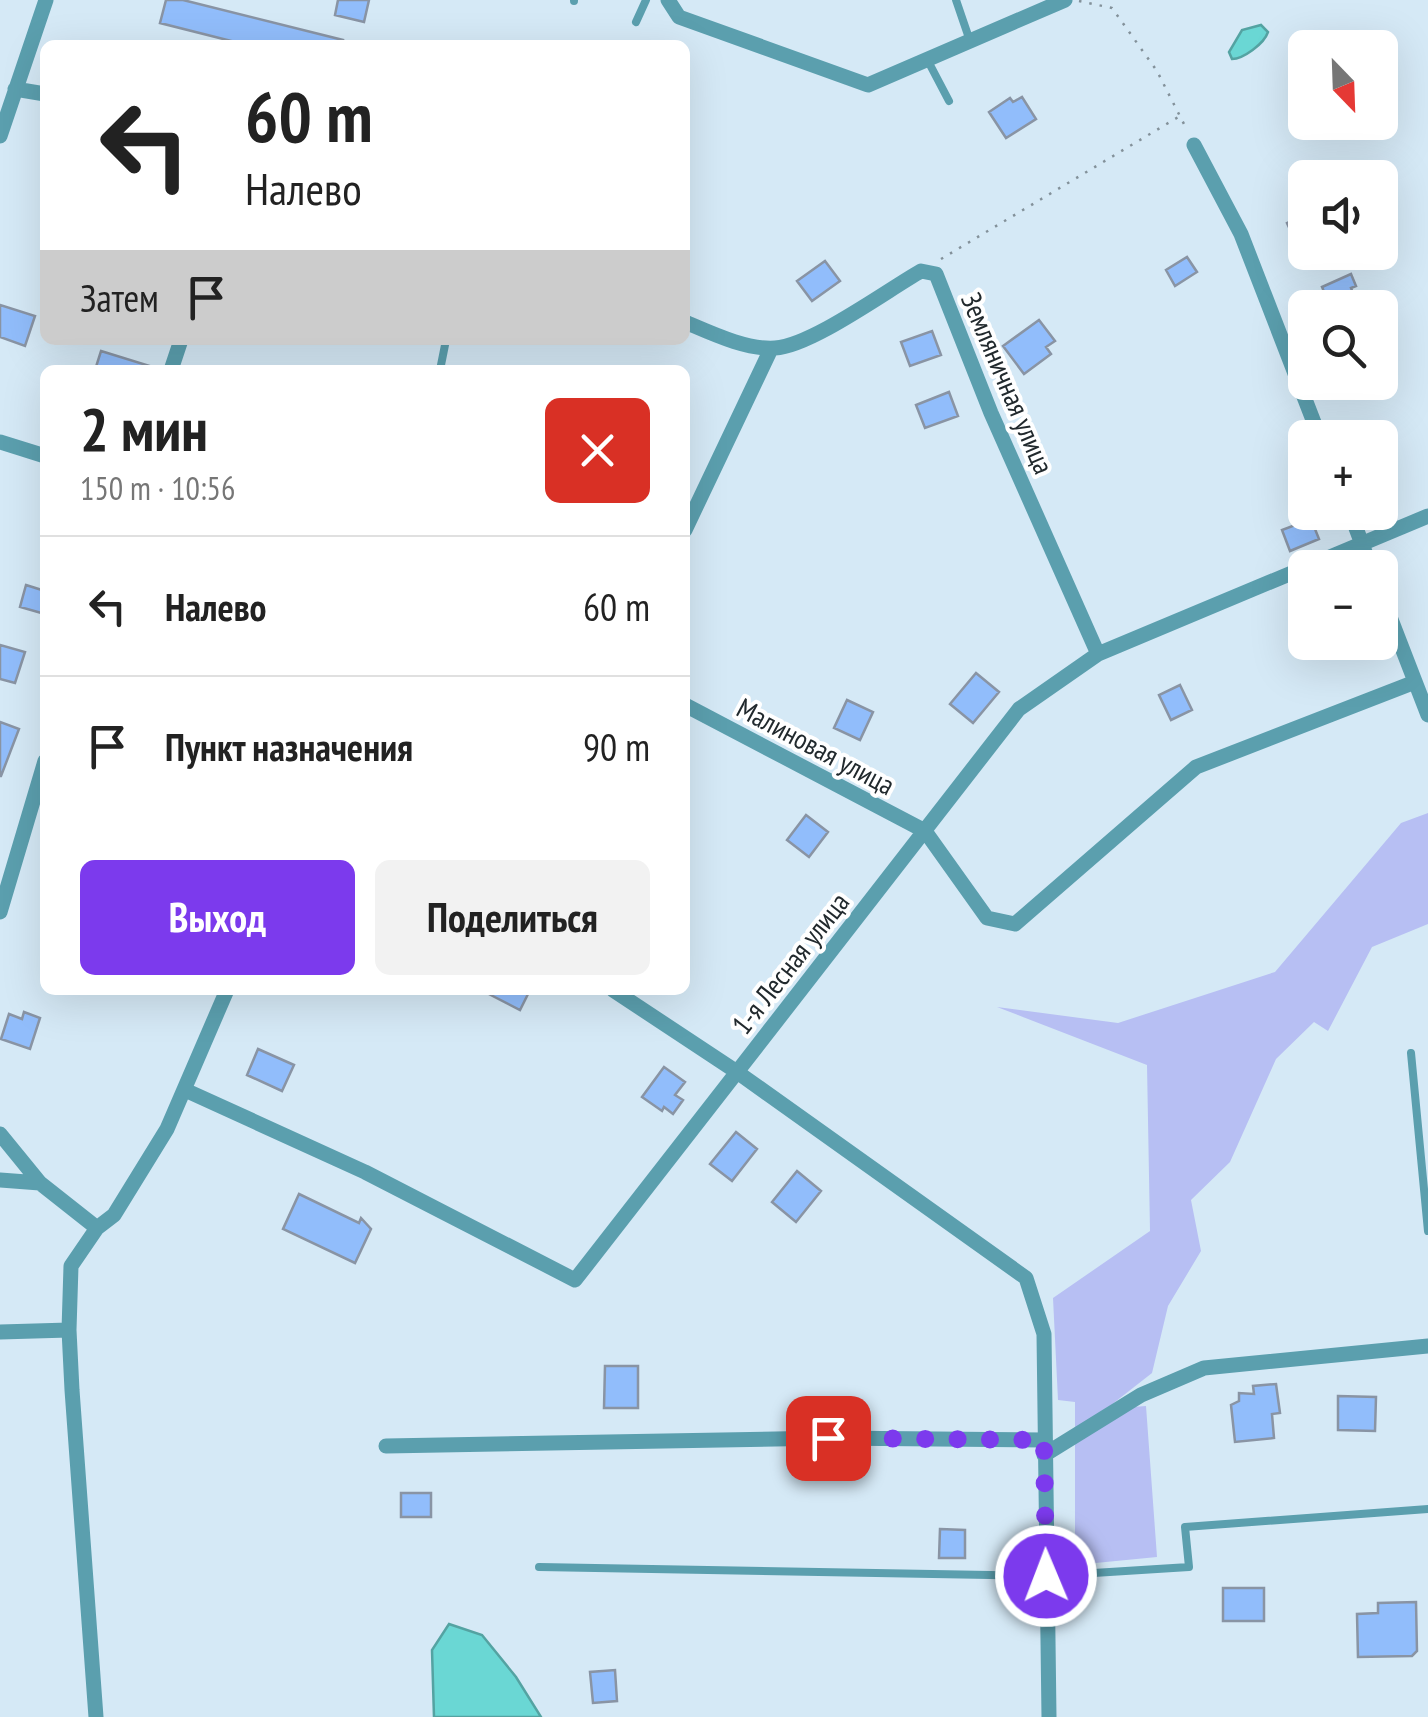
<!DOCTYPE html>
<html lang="ru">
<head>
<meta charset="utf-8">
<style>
  body { margin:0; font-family:"PT Sans Narrow",sans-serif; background:#f2f2f2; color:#222; height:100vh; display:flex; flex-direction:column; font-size:38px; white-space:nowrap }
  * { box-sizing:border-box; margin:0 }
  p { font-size:32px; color:#767676 }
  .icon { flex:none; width:55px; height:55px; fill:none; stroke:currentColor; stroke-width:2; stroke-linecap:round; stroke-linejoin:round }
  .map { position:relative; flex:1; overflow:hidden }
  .details { position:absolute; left:40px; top:365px; width:650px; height:630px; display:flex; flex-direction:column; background:#fff; border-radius:15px; box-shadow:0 10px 40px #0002 }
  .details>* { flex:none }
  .hud { position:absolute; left:40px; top:40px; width:650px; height:305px; border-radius:15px; box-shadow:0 10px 40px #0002; background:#fff; color:#222; overflow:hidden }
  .needle { width:65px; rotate:157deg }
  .fabs { position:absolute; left:1288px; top:30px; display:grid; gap:20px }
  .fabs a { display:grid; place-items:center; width:110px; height:110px; border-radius:15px; background:#fff; box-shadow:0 10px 40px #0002; font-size:50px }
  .pin { position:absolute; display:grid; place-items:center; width:85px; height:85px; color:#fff; margin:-42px; border-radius:20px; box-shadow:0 5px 15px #0006 }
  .me { position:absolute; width:110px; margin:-55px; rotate:359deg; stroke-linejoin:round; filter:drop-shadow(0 0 8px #0008) }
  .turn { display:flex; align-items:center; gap:35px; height:210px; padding:0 40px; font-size:45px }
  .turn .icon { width:130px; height:130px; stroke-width:2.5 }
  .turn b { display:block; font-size:70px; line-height:85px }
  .then { display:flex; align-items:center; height:95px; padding:0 40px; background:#0003; gap:20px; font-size:38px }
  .round { display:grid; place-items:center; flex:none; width:105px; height:105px; border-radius:15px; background:#f2f2f2 }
  .headline { display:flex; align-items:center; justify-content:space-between; height:170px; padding:0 40px }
  h1 { font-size:60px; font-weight:800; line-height:75px }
  .primary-button { display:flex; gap:20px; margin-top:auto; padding:20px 40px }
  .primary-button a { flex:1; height:115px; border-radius:15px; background:#7c3aed; color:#fff; font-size:40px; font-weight:800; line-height:115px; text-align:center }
  .primary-button a+a { background:#f2f2f2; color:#222 }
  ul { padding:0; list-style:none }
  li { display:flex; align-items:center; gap:30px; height:140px; padding:0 40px; border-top:2px solid #e0e0e0 }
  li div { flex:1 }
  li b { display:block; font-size:38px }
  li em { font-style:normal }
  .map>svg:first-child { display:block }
</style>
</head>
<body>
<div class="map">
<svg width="1428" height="1717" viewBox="0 0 1428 1717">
  <rect width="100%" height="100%" fill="#d5e9f6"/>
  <path fill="#b7bff3" d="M1428,813V924L1372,947L1328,1031L1314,1022L1276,1059L1230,1162L1191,1200L1201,1251L1168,1306L1152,1373L1106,1409L1146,1406L1157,1557L1075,1565V1402L1058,1400L1053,1298L1150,1231L1147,1065L997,1007L1118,1023L1275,972L1401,823Z"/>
  <path fill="#6ad7d4" stroke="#54a3a2" stroke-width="2.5" d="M1261,25L1268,32C1264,44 1243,59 1232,59L1229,52L1242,30Z
    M449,1624L482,1635L516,1677L541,1717H434L432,1650Z"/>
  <path fill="#91bdfb" stroke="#8994a4" stroke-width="2.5" d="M166,0H183L343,40L342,45H247L160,23Z
    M338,0H369L364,22L335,15Z
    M1022,97L1036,119L1006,138L989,112L1010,98L1013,102Z
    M1305,214V262L1287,223Z
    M1187,257L1197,272L1175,286L1166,270Z
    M825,261L840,281L812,301L797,281Z
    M1351,274L1356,286L1351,288L1355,298L1347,301L1350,308H1331L1322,287Z
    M0,305L35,316L25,346L0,337Z
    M1039,320L1055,341L1046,347L1051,354L1024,374L1003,346Z
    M932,331L941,355L910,366L901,342Z
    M101,351L153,367L152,370H95Z
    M949,392L958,416L925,428L916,405Z
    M1311,519L1319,539L1290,551L1282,530Z
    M26,585L45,591V614L20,607Z
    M0,645L25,652L15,683L0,679Z
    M976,673L999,692L973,723L950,704Z
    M1180,685L1192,710L1171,720L1159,695Z
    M847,700L873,712L860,740L834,728Z
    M0,722L19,729L1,776H0Z
    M806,815L828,832L809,857L787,840Z
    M481,990H530L520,1010Z
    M24,1012L40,1018L30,1049L1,1039L9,1014L22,1019Z
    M258,1049L294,1065L282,1091L247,1075Z
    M664,1067L685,1082L675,1095L683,1100L673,1114L664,1107L662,1111L642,1097Z
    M736,1132L757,1149L732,1181L710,1164Z
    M797,1171L821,1191L796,1222L772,1202Z
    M299,1194L359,1223L361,1218L371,1229L355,1263L283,1229Z
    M605,1366H638V1408H604Z
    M1276,1384L1280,1413L1272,1414L1274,1438L1235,1442L1231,1405L1239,1401V1393L1254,1394L1253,1386Z
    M1338,1396L1376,1397L1375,1431L1338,1430Z
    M401,1493H431V1517H401Z
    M940,1529L965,1530V1558H939Z
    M1223,1588H1264V1621H1223Z
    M1416,1602L1417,1651L1412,1656L1358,1657L1357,1614L1378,1613V1603Z
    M615,1670L617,1701L593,1703L590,1672Z"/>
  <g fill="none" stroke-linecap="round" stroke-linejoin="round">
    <path stroke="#83919a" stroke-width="2.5" stroke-dasharray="2.5 8" stroke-linecap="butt" d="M1079,1L1112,8L1157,71L1187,130
      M941,259L1180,116"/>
    <path stroke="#5b9fae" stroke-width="8" d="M956,0L970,41
      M574,1V0
      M636,22L646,0
      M928,61L949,101
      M440,370L446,340
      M1411,1053L1428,1231
      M539,1567L1046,1576L1189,1567L1185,1527L1428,1509"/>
    <path stroke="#5b9fae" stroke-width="15" d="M668,0L679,17L868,85L1065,0
      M15,89L45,94
      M0,136L46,0
      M1194,145L1241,234L1320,438
      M685,322C711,333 746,350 775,348C811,346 886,291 921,271L936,274L991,413L1098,654
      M171,370L181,340
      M0,442L45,456
      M1350,512L1371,568
      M685,530L771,349
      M1380,591L1428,715
      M685,705L925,831L987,918L1015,924L1196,767L1415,682
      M0,912L45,761
      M185,1090L365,1172L575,1280L737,1072L613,990
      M0,1134L40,1183L97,1228
      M0,1180L40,1183
      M0,1332L69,1330
      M386,1446L828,1438L1044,1440
      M1044,1455L1141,1395L1204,1368L1428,1346
      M96,1717L72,1390L69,1330L71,1266L97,1228L114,1215L167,1129L227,990
      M1049,1717L1044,1334L1026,1278L737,1072L1019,709L1098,654L1428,516"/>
  </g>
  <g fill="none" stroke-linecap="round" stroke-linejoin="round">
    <path stroke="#7c3aed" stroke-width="18" stroke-dasharray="0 32.4" d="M828,1438L1044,1440L1046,1576"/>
  </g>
  <g text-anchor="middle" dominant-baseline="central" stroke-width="8" stroke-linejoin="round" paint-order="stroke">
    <g font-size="28" fill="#21292d" stroke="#fff">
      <text transform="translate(1008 383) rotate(67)">Земляничная улица</text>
      <text transform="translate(816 746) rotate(28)">Малиновая улица</text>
      <text transform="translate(790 963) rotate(-52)">1-я Лесная улица</text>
    </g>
  </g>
</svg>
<div class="fabs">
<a><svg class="needle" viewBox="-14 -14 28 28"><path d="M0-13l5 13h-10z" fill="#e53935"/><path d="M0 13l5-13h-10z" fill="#767676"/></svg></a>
<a><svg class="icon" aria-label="sound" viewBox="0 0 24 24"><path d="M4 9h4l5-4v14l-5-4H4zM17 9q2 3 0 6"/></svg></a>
<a><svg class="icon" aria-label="search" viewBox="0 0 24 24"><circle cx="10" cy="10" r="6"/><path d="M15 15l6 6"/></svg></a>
<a>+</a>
<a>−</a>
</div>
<div class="pin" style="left:828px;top:1438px;background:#d93025"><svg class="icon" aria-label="arrive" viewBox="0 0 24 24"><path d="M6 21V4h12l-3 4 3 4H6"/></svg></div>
<svg class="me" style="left:1046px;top:1576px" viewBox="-20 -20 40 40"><circle r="17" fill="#7c3aed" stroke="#fff" stroke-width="3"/><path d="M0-11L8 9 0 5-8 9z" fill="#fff"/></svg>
<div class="hud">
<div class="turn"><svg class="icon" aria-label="left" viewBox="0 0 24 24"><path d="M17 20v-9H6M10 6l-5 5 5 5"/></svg><div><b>60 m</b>Налево</div></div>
<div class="then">Затем<svg class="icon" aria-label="arrive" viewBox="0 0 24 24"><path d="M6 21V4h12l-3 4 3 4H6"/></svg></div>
</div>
<section class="details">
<div class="headline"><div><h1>2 мин</h1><p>150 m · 10:56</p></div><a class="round" style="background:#d93025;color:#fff"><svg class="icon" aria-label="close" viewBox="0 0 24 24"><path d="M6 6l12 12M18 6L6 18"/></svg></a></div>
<ul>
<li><svg class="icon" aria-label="left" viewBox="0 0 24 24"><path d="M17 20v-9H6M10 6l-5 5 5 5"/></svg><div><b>Налево</b></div><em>60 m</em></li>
<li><svg class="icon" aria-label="arrive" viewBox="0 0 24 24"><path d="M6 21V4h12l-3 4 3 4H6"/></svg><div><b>Пункт назначения</b></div><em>90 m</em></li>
</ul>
<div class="primary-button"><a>Выход</a><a>Поделиться</a></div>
</section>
</div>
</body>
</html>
